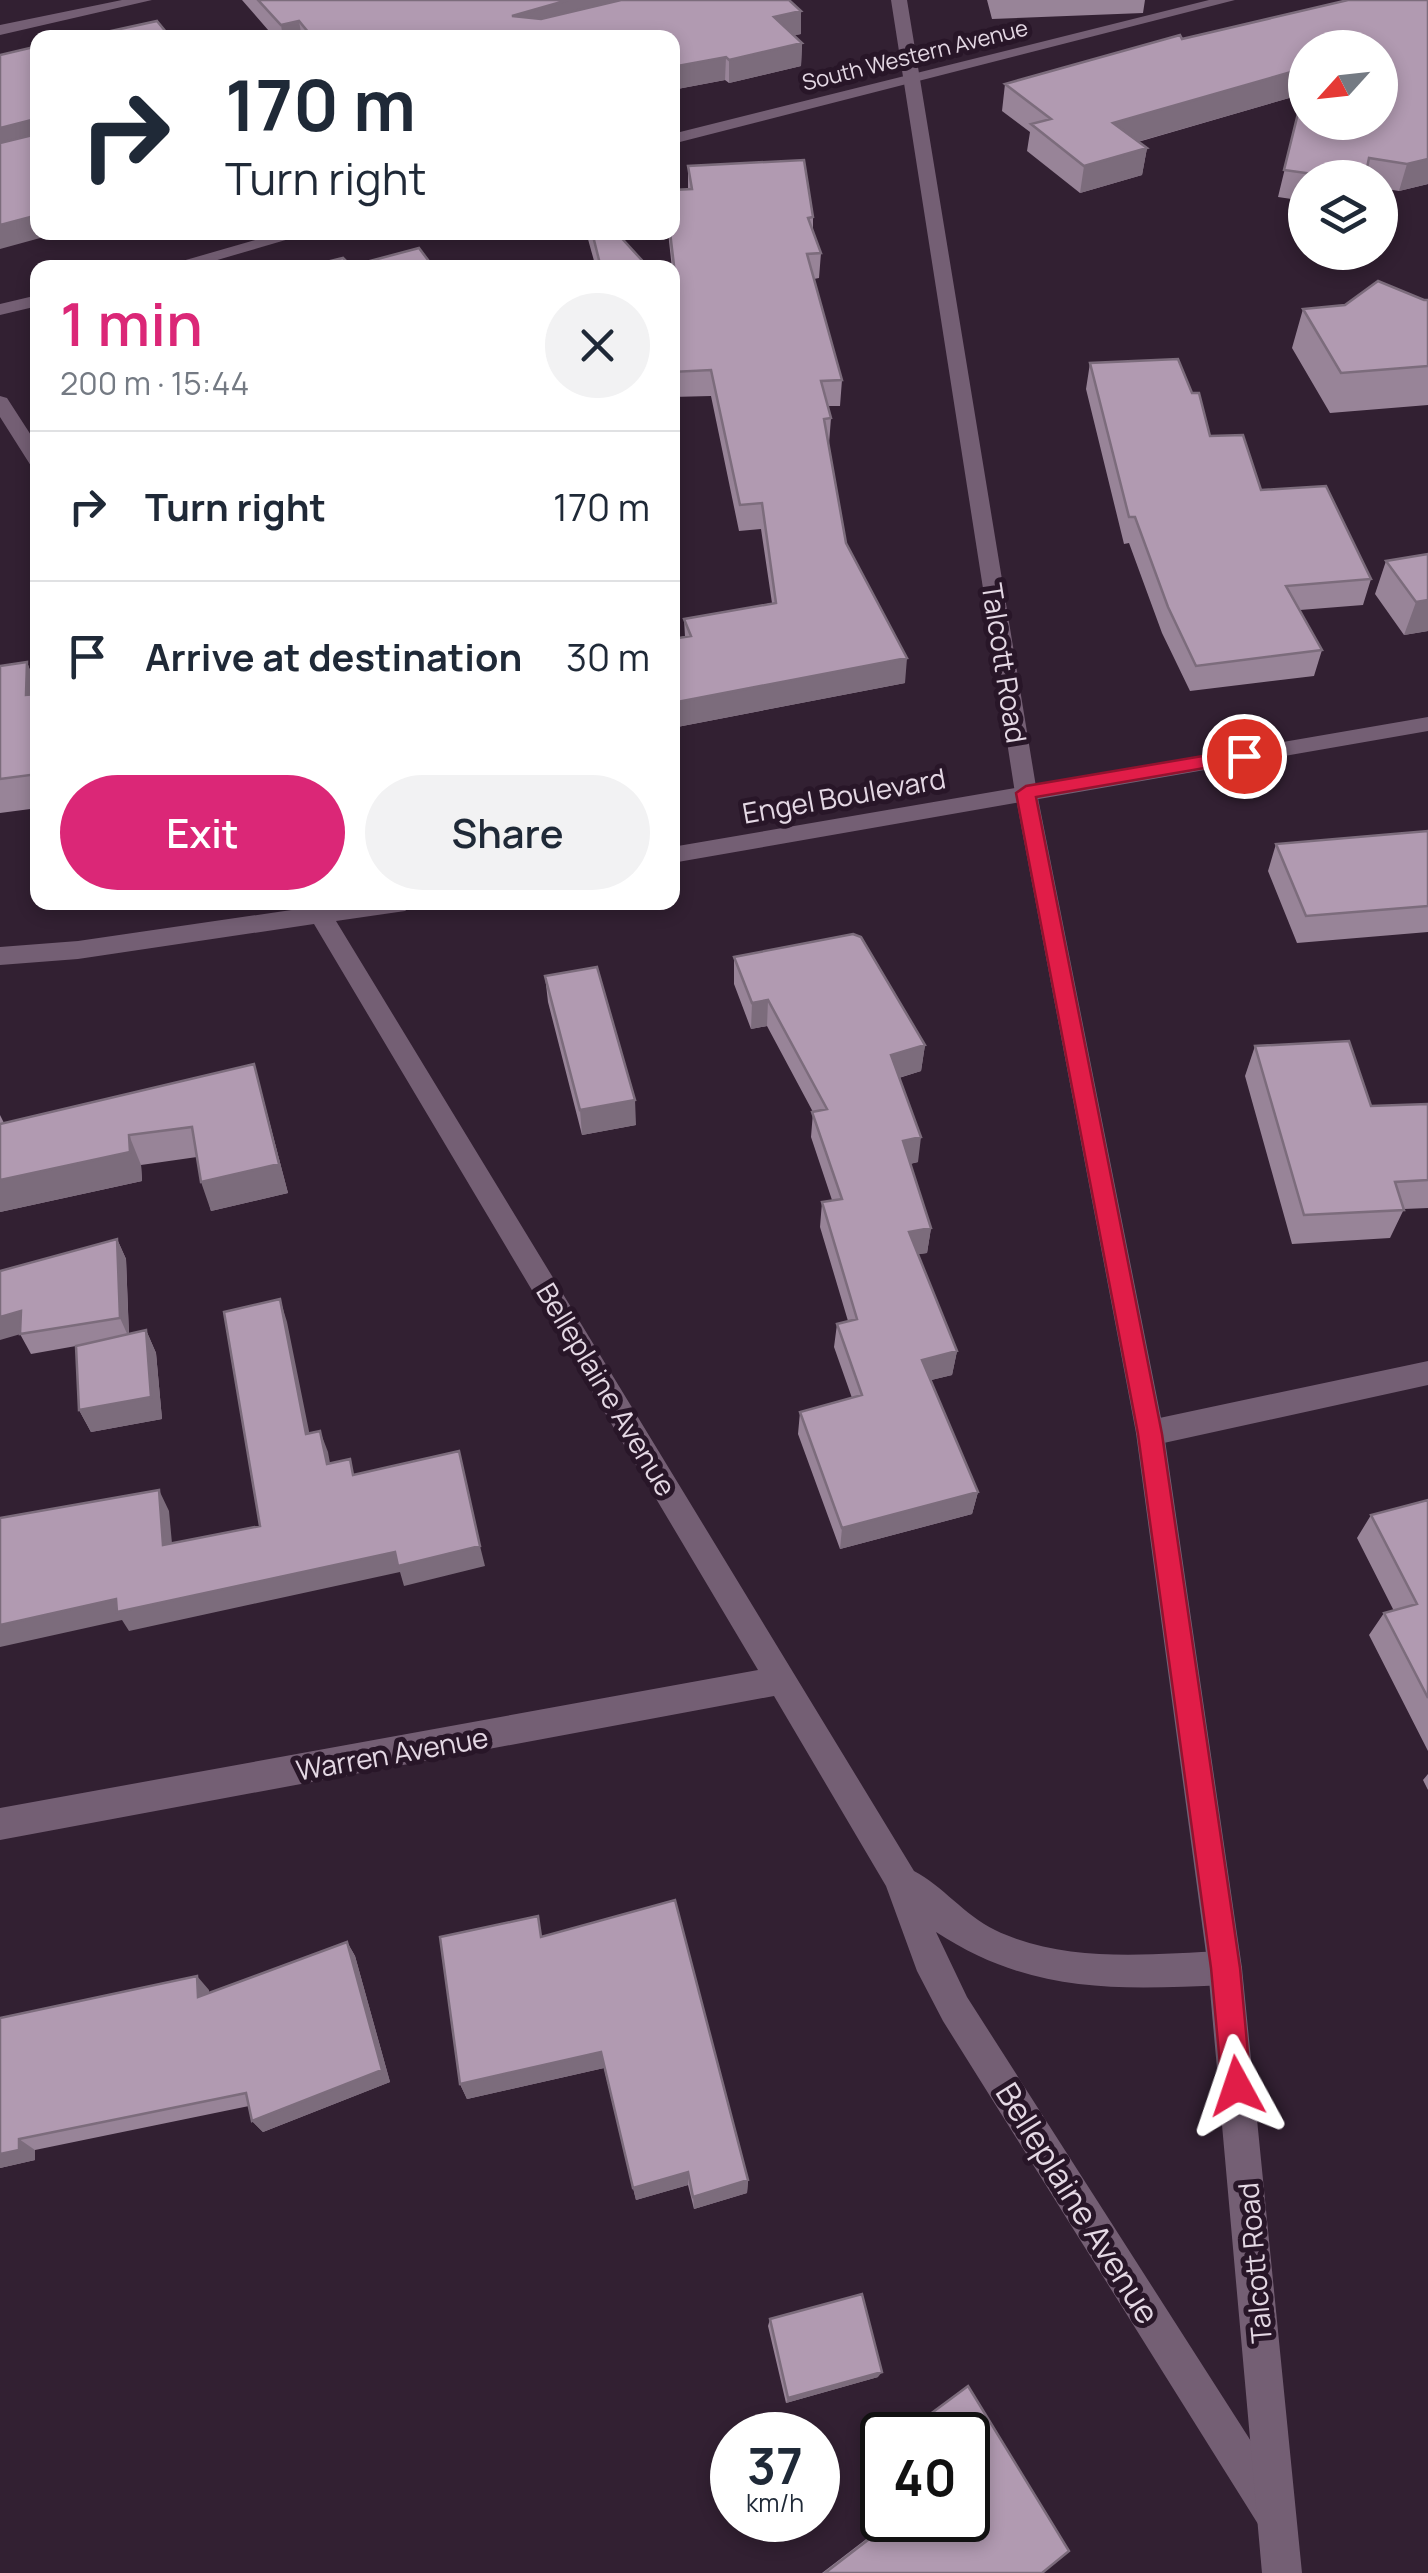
<!DOCTYPE html>
<html lang="en">
<head>
<meta charset="utf-8">
<style>
  body { margin:0; font-family:Manrope,sans-serif; background:#f2f2f3; color:#1f2937; height:100vh; display:flex; flex-direction:column; font-size:38px; white-space:nowrap }
  * { box-sizing:border-box; margin:0 }
  p { font-size:32px; color:#747a83 }
  .icon { flex:none; width:55px; height:55px; fill:none; stroke:currentColor; stroke-width:2; stroke-linecap:round; stroke-linejoin:round }
  .map { position:relative; flex:1; overflow:hidden }
  .sheet { position:absolute; left:30px; top:260px; width:650px; height:650px; display:flex; flex-direction:column; background:#fff; border-radius:20px; box-shadow:0 5px 15px #0003 }
  .sheet>* { flex:none }
  .top-card { position:absolute; left:30px; top:30px; width:650px; height:210px; border-radius:20px; box-shadow:0 5px 15px #0003; background:#fff; color:#1f2937; overflow:hidden }
  .needle { width:65px; rotate:243deg }
  .fabs { position:absolute; left:1288px; top:30px; display:grid; gap:20px }
  .fabs a { display:grid; place-items:center; width:110px; height:110px; border-radius:50%; background:#fff; box-shadow:0 5px 15px #0003; font-size:50px }
  .speed { position:absolute; left:710px; top:2412px; display:flex; gap:20px; font-size:50px; font-weight:700; text-align:center }
  .speed>* { display:grid; place-content:center; width:130px; height:130px; border-radius:50%; background:#fff; box-shadow:0 5px 15px #0003; line-height:1 }
  .speed small { font-size:25px; font-weight:400 }
  .speed .limit { border:5px solid #111; border-radius:15px; background:#fff; color:#111 }
  .pin { position:absolute; display:grid; place-items:center; width:85px; height:85px; color:#fff; margin:-42px; border:5px solid #fff; border-radius:50%; box-shadow:0 2px 10px #0007 }
  .me { position:absolute; width:110px; margin:-55px; rotate:355deg; stroke-linejoin:round; filter:drop-shadow(0 0 8px #0008) }
  .turn { display:flex; align-items:center; gap:35px; height:210px; padding:0 30px; font-size:45px }
  .turn .icon { width:130px; height:130px; stroke-width:2.5 }
  .turn b { display:block; font-size:70px; line-height:85px }
  .round { display:grid; place-items:center; flex:none; width:105px; height:105px; border-radius:52px; background:#f2f2f3 }
  .overview { display:flex; align-items:center; justify-content:space-between; height:170px; padding:0 30px }
  h1 { font-size:60px; font-weight:600; line-height:75px; color:#db2777 }
  .cta { display:flex; gap:20px; margin-top:auto; padding:20px 30px }
  .cta a { flex:1; height:115px; border-radius:60px; background:#db2777; color:#fff; font-size:40px; font-weight:600; line-height:115px; text-align:center }
  .cta a+a { background:#f2f2f3; color:#1f2937 }
  ul { padding:0; list-style:none }
  li { display:flex; align-items:center; gap:30px; height:150px; padding:0 30px; border-top:2px solid #e0e1e3 }
  li div { flex:1 }
  li b { display:block; font-size:38px }
  li em { font-style:normal }
  .map>svg:first-child { display:block }
</style>
</head>
<body>
<div class="map">
<svg width="1428" height="2573" viewBox="0 0 1428 2573">
  <rect width="100%" height="100%" fill="#322032"/>
  <g fill="none" stroke-linecap="round" stroke-linejoin="round">
    <path fill="#745f74" fill-rule="evenodd" d="M122,0H152L0,35V25Z
      M1209,0H1235L672,144V134Z
      M283,232H313L190,268H158Z
      M38,295V306L0,315V304Z
      M0,396L7,398L38,446V468L31,466L0,417Z
      M1428,717V731L672,863V847Z
      M301,902H417L405,911L336,921L914,1871C943,1886 964,1915 995,1930C1065,1964 1150,1954 1225,1951L1237,1956L1242,1968L1237,1980L1225,1985C1116,1990 1031,1994 936,1932L967,1997L1286,2496L1292,2510L1286,2524L1272,2530L1258,2524L943,2021L917,1971L886,1886L774,1696L0,1840V1808L758,1670L314,924L78,959L0,965V947L78,941L305,908Z
      M1428,1361V1385L1150,1446L1140,1442L1136,1433L1140,1424L1150,1420Z"/>
    <path fill="#745f74" fill-rule="evenodd" d="M891,0H907L1037,793L1164,1433L1242,1968L1302,2573H1262L1208,1968L1136,1433L1015,793Z"/>
  </g>
  <path fill="#988498" d="M242,0H789L801,11V34L794,35L802,43L801,66L729,83L725,80L672,90V38H275Z
    M987,0H1145L1143,13L992,19Z
    M1348,0L1428,184L1399,191L1380,188V178H1305V201L1278,197L1303,94L1138,142L1147,148L1142,175L1080,193L1027,151L1030,132L1002,111L1005,84L1182,39Z
    M688,166L813,217V230L821,253L819,278L814,279L842,380L840,406H828L831,418L829,444L846,543L905,683L672,728V639L685,637L684,619L772,603L761,529L739,531L711,396L672,397V293L675,296L668,232H672L688,189Z
    M586,232H616L649,268H596Z
    M1428,300V405L1330,413L1292,348L1303,309Z
    M1090,363L1192,393L1210,436L1261,490L1371,579L1363,605L1300,610L1322,650L1314,676L1190,691L1162,633L1129,543L1124,544L1086,389Z
    M1428,554V631L1404,635L1375,594L1386,561Z
    M27,662L38,692V808L0,813V666Z
    M1428,831V932L1297,943L1268,871L1276,844Z
    M734,957L925,1045L921,1071L899,1078L918,1162L910,1164L931,1228L927,1253L918,1254L957,1351L952,1375L931,1380L978,1492L972,1514L840,1549L798,1434L800,1412L852,1398L834,1347L837,1324L848,1321L820,1227L822,1202L832,1200L811,1137L813,1112L767,1026L751,1029L734,984Z
    M545,976L636,1125L582,1135L548,1002Z
    M1255,1046L1371,1106L1428,1104V1208L1404,1209L1390,1238L1292,1244L1245,1076Z
    M254,1064L288,1193L211,1211L197,1157L141,1165L142,1181L0,1212V1115L4,1123Z
    M117,1239L126,1259L129,1334L146,1330L156,1353L162,1419L91,1432L79,1410L76,1346L31,1354L20,1334Z
    M1428,1500V1751L1369,1635L1384,1613L1394,1611L1357,1538L1371,1515Z
    M1428,1774V1790L1423,1780Z
    M543,1936L748,2180L747,2193L694,2209L688,2185L636,2200L604,2068L467,2099L460,2084Z
    M347,1942L355,1956L390,2082L263,2132L252,2121L249,2106L35,2150V2160L0,2168V2018L209,1990V1993Z
    M770,2319L878,2377L786,2403L768,2326Z
    M891,2520H968L1042,2573H822Z"/>
  <path fill="#7c6c7c" d="M568,0H623L517,38L512,16Z
    M801,11V34L774,40V17Z
    M299,21L302,38H283L281,25Z
    M802,43L801,66L729,83V60Z
    M726,57L725,80L672,90V67Z
    M1305,68L1303,94L1109,150L1113,123Z
    M31,120L37,141L0,151V128Z
    M1147,148L1142,175L1080,193L1084,166Z
    M1428,159V184L1399,191L1407,164Z
    M38,215V232H62L0,249V225Z
    M68,232H93L70,239Z
    M1428,600V631L1404,635L1416,602Z
    M907,658L905,683L672,728V703Z
    M27,662L38,692V726L26,695Z
    M768,1000L767,1026L751,1029L752,1003Z
    M925,1045L921,1071L888,1081L891,1055Z
    M254,1064L288,1193L211,1211L201,1182Z
    M635,1100L636,1125L582,1135L580,1110Z
    M129,1135L141,1165L142,1181L0,1212V1180Z
    M921,1137L918,1162L900,1166L903,1141Z
    M931,1228L927,1253L906,1256L909,1232Z
    M117,1239L126,1259L129,1338L120,1318Z
    M280,1299L287,1322L314,1456L306,1434Z
    M21,1311L31,1331L0,1340V1317Z
    M146,1330L156,1353L162,1419L91,1432L79,1410Z
    M957,1351L952,1375L919,1383L922,1360Z
    M320,1431L328,1452L334,1485L327,1464Z
    M159,1490L169,1511L174,1565L163,1545Z
    M978,1492L972,1514L840,1549L842,1528Z
    M480,1546L485,1566L404,1586L400,1572L129,1631L122,1620L0,1647V1625L116,1599L395,1552Z
    M347,1942L355,1956L390,2082L263,2132L252,2121Z
    M197,1976L209,1990L210,2010L198,1997Z
    M601,2052L604,2068L467,2099L460,2084Z
    M19,2139L35,2150V2160L0,2168V2154Z
    M688,2172V2185L636,2200L633,2188Z
    M748,2180L747,2193L694,2209L693,2197Z
    M882,2372L878,2377L786,2403L788,2398Z"/>
  <path fill="#b19ab1" stroke="#7c6c7c" stroke-width="2.5" d="M258,0H568L512,16L541,19L621,0H789L801,11L774,17L802,43L729,60L726,57L672,67V38H313L299,21L281,25Z
    M1348,0H1428V159L1407,164L1369,158L1365,178H1342L1284,170L1305,85V122H1380V48H1305V68L1113,123L1147,148L1084,166L1031,124L1051,119L1005,84L1180,35L1182,39Z
    M157,21L171,38H79Z
    M38,46V215L0,225V143L33,135L36,123L31,120L0,128V55Z
    M804,160L813,217L808,218L821,253L807,254L842,380L821,381L831,418L824,419L846,543L907,658L672,703V639L691,636L684,619L776,603L762,503L740,505L711,370L672,372V293L678,299L670,232H672V190L692,189L688,166Z
    M592,232H616L649,268H601Z
    M419,248L434,268H302L343,258L351,266Z
    M1378,281L1424,300H1428V366L1341,373L1303,309L1345,305Z
    M1178,359L1192,393H1199L1210,436L1243,435L1261,490L1326,486L1371,579L1286,586L1322,650L1196,666L1168,607L1135,517H1129L1090,363Z
    M1428,554V600L1416,602L1386,561Z
    M27,662L26,695L38,694V774L0,779V666Z
    M1428,831V906L1306,916L1276,844Z
    M853,934L861,937L925,1045L891,1055L921,1137L903,1141L931,1228L909,1232L957,1351L922,1360L978,1492L842,1528L800,1412L862,1395L837,1324L857,1319L822,1202L842,1199L812,1112L827,1109L768,1000L752,1003L734,957Z
    M597,967L635,1100L580,1110L545,976Z
    M1349,1041L1371,1106L1428,1104V1180L1395,1182L1404,1210L1304,1215L1255,1046Z
    M254,1064L279,1164L201,1182L192,1127L129,1135L130,1152L0,1180V1124Z
    M117,1239L120,1318L20,1334L21,1311L0,1317V1271Z
    M280,1299L306,1434L320,1431L327,1464L350,1459L353,1475L459,1451L480,1546L398,1566L395,1552L117,1612L116,1599L0,1625V1518L159,1490L163,1545L260,1526L224,1312Z
    M146,1330L151,1397L79,1410L76,1346Z
    M1428,1500V1698L1384,1613L1417,1604L1371,1515Z
    M675,1900L748,2180L693,2197L688,2172L633,2188L601,2052L460,2084L440,1937L538,1916L541,1937Z
    M347,1942L382,2070L252,2121L246,2093L19,2139V2150L0,2154V2018L197,1976L198,1997Z
    M862,2294L882,2372L788,2398L770,2319Z
    M968,2386L1069,2551L1042,2573H825L894,2520H968V2435H902Z"/>
  <path fill="#e11d48" stroke="#92132f" stroke-width="2.5" d="M1244,749L1251,751V760L1036,797L1162,1434L1240,1968L1251,2086L1247,2097L1237,2101L1226,2097L1222,2086L1211,1968L1138,1434L1016,793L1026,786Z"/>
  <g text-anchor="middle" dominant-baseline="central" stroke-width="10" stroke-linejoin="round" paint-order="stroke">
    <g font-size="22" fill="#e4d8e4" stroke="#281628">
      <text transform="translate(915 55) rotate(-14)">South Western Avenue</text>
    </g>
    <g font-size="28" fill="#e4d8e4" stroke="#281628">
      <text transform="translate(1005 663) rotate(81)">Talcott Road</text>
      <text transform="translate(844 795) rotate(-10)">Engel Boulevard</text>
      <text transform="translate(607 1389) rotate(59)">Belleplaine Avenue</text>
      <text transform="translate(392 1753) rotate(-10)">Warren Avenue</text>
      <text transform="translate(1254 2263) rotate(-95)">Talcott Road</text>
    </g>
    <g font-size="32" fill="#e4d8e4" stroke="#281628">
      <text transform="translate(1078 2203) rotate(58)">Belleplaine Avenue</text>
    </g>
  </g>
</svg>
<div class="fabs">
<a><svg class="needle" viewBox="-14 -14 28 28"><path d="M0-13l5 13h-10z" fill="#e53935"/><path d="M0 13l5-13h-10z" fill="#747a83"/></svg></a>
<a><svg class="icon" aria-label="layers" viewBox="0 0 24 24"><path d="M12 4l9 5-9 5-9-5zM3 14l9 5 9-5"/></svg></a>
</div>
<div class="speed"><div>37<small>km/h</small></div><div class="limit">40</div></div>
<div class="pin" style="left:1244px;top:756px;background:#d93025"><svg class="icon" aria-label="arrive" viewBox="0 0 24 24"><path d="M6 21V4h12l-3 4 3 4H6"/></svg></div>
<svg class="me" style="left:1237px;top:2086px" viewBox="-20 -20 40 40"><path d="M0-17L14 15 0 8-14 15z" fill="#e11d48" stroke="#fff" stroke-width="4"/></svg>
<div class="top-card">
<div class="turn"><svg class="icon" aria-label="right" viewBox="0 0 24 24"><path d="M7 20v-9h11M14 6l5 5-5 5"/></svg><div><b>170 m</b>Turn right</div></div>
</div>
<section class="sheet">
<div class="overview"><div><h1>1 min</h1><p>200 m · 15:44</p></div><a class="round"><svg class="icon" aria-label="close" viewBox="0 0 24 24"><path d="M6 6l12 12M18 6L6 18"/></svg></a></div>
<ul>
<li><svg class="icon" aria-label="right" viewBox="0 0 24 24"><path d="M7 20v-9h11M14 6l5 5-5 5"/></svg><div><b>Turn right</b></div><em>170 m</em></li>
<li><svg class="icon" aria-label="arrive" viewBox="0 0 24 24"><path d="M6 21V4h12l-3 4 3 4H6"/></svg><div><b>Arrive at destination</b></div><em>30 m</em></li>
</ul>
<div class="cta"><a>Exit</a><a>Share</a></div>
</section>
</div>
</body>
</html>
